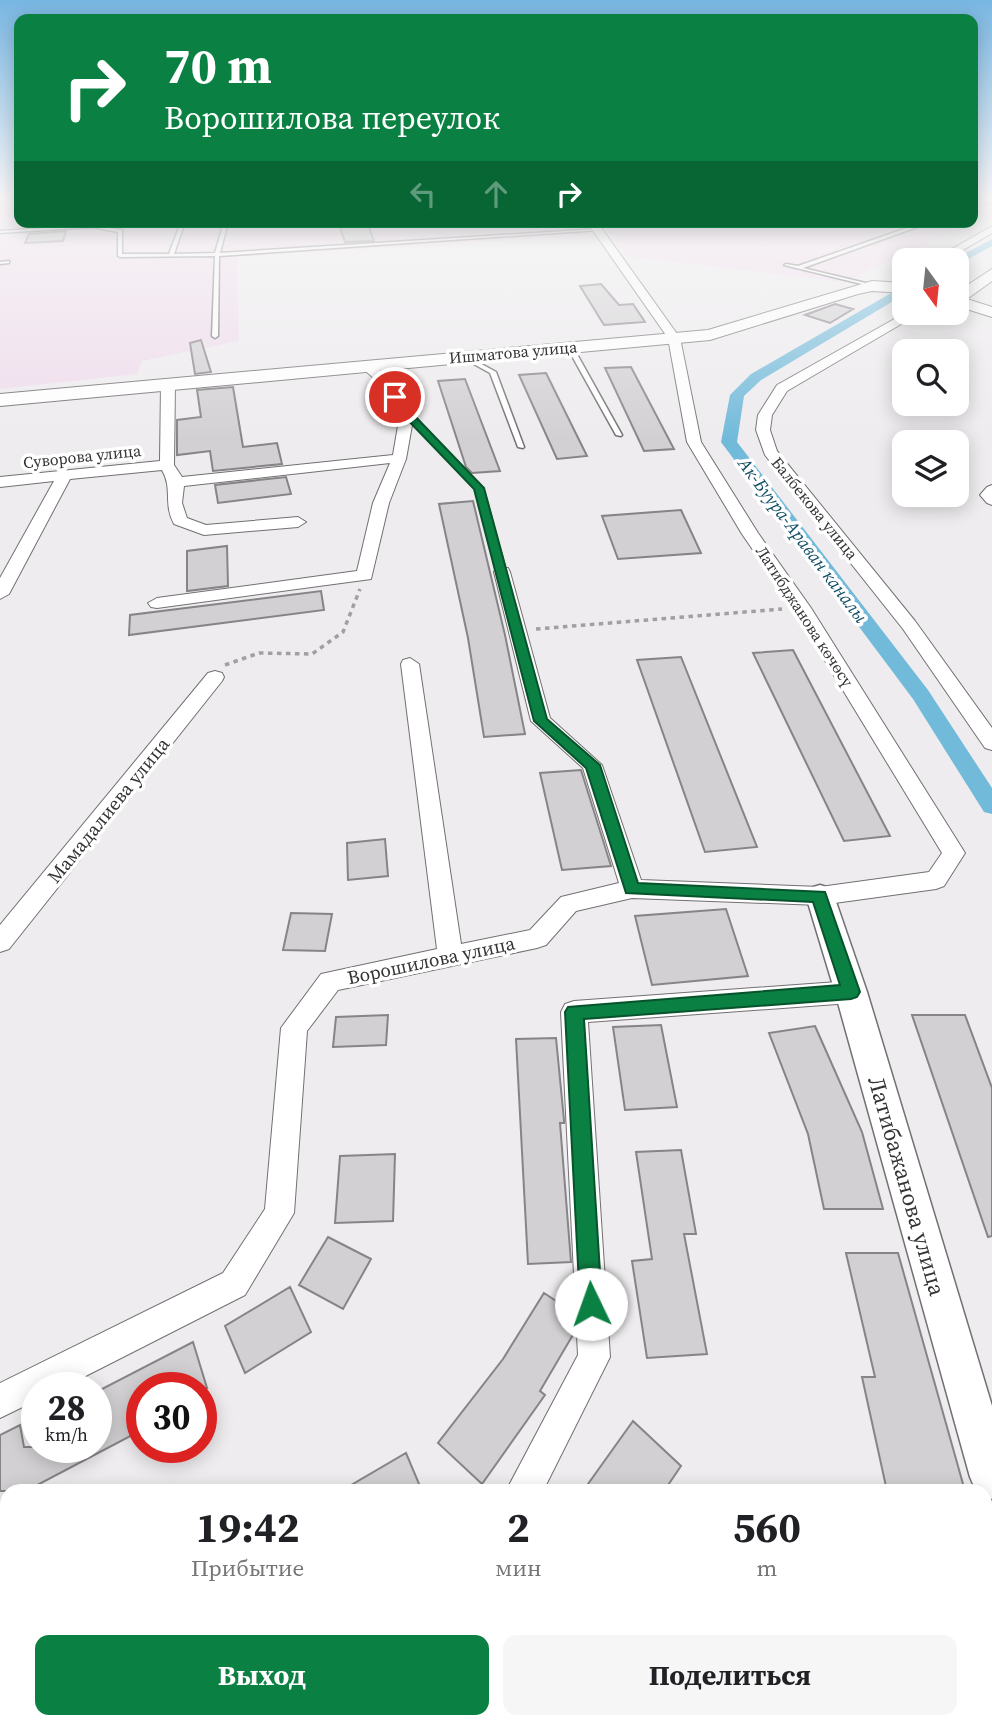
<!DOCTYPE html>
<html lang="ru">
<head>
<meta charset="utf-8">
<style>
  body { margin:0; font-family:"Source Serif 4",serif; background:#f6f6f6; color:#202124; height:100vh; display:flex; flex-direction:column; font-size:26px; white-space:nowrap }
  * { box-sizing:border-box; margin:0 }
  p { font-size:23px; color:#757577 }
  .icon { flex:none; width:38px; height:38px; fill:none; stroke:currentColor; stroke-width:2; stroke-linecap:round; stroke-linejoin:round }
  .map { position:relative; flex:1; overflow:hidden }
  .panel { position:absolute; left:0px; top:1484px; width:992px; height:245px; display:flex; flex-direction:column; background:#fff; border-radius:21px 21px 0 0; box-shadow:0 4px 18px #0003 }
  .panel>* { flex:none }
  .top-card { position:absolute; left:14px; top:14px; width:964px; height:214px; border-radius:14px; box-shadow:0 4px 18px #0003; background:#0b8043; color:#fff; overflow:hidden }
  .needle { width:46px; rotate:165deg }
  .fabs { position:absolute; left:892px; top:248px; display:grid; gap:14px }
  .fabs a { display:grid; place-items:center; width:77px; height:77px; border-radius:14px; background:#fff; box-shadow:0 4px 18px #0003; font-size:35px }
  .speed { position:absolute; left:21px; top:1372px; display:flex; gap:14px; font-size:35px; font-weight:700; text-align:center }
  .speed>* { display:grid; place-content:center; width:91px; height:91px; border-radius:50%; background:#fff; box-shadow:0 4px 18px #0003; line-height:1 }
  .speed small { font-size:18px; font-weight:400 }
  .speed .limit { border:10px solid #d22; background:#fff; color:#111 }
  .pin { position:absolute; display:grid; place-items:center; width:60px; height:60px; color:#fff; margin:-30px; border:4px solid #fff; border-radius:50%; box-shadow:0 2px 7px #0007 }
  .me { position:absolute; width:77px; margin:-38px; rotate:357deg; stroke-linejoin:round; filter:drop-shadow(0 0 5px #0008) }
  .turn { display:flex; align-items:center; gap:24px; height:147px; padding:0 35px; font-size:32px }
  .turn .icon { width:91px; height:91px; stroke-width:2.5 }
  .turn b { display:block; font-size:49px; line-height:60px }
  .lanes { display:flex; align-items:center; height:66px; padding:0 35px; background:#0003; justify-content:center; gap:35px; direction:ltr }
  .lanes .off { opacity:.35 }
  .eta { display:flex; justify-content:space-evenly; align-items:center; height:119px; text-align:center }
  .eta b { font-size:42px; font-weight:700; line-height:49px }
  .primary-button { display:flex; gap:14px; margin-top:auto; padding:14px 35px }
  .primary-button a { flex:1; height:80px; border-radius:14px; background:#0b8043; color:#fff; font-size:28px; font-weight:700; line-height:80px; text-align:center }
  .primary-button a+a { background:#f6f6f6; color:#202124 }
  .map>svg:first-child { display:block }
</style>
</head>
<body>
<div class="map">
<svg width="992" height="1729" viewBox="0 0 992 1729">
  <rect width="100%" height="100%" fill="#eeecee"/>
  <path fill="#efdcec" d="M0,197H19V222H582L590,235L237,257L239,341L142,361L137,374L0,389Z
    M603,222H972L845,282L625,256Z"/>
  <g fill="none" stroke-linecap="round" stroke-linejoin="round">
    <path fill="#71bada" fill-rule="evenodd" d="M992,239V246L961,263L951,261Z
      M905,285V294L761,380L744,396L737,442L928,690L992,788V814L984,812L913,699L721,442L730,395L751,374Z"/>
  </g>
  <path fill="#d2d0d2" stroke="#878487" stroke-width="2" d="M338,222H367L374,241L345,242Z
    M66,231L63,241L25,243L29,234Z
    M601,284L619,305L633,304L645,322L604,325L580,286Z
    M835,304L853,309L830,323L805,315Z
    M201,340L211,372L195,374L190,343Z
    M631,367L674,449L644,451L605,368Z
    M546,373L587,456L557,459L519,375Z
    M465,379L500,471L472,473L466,467L438,381Z
    M233,387L243,447L277,443L282,464L213,471L210,451L177,455V420L201,417L197,390Z
    M286,477L291,494L218,503L215,485Z
    M473,501L505,635L525,734L484,737L468,638L439,504Z
    M681,510L701,553L618,559L602,516Z
    M227,546L228,586L187,591V551Z
    M321,591L324,610L129,635L130,615Z
    M793,650L890,836L844,841L753,653Z
    M681,657L757,847L705,852L637,660Z
    M581,770L611,866L562,870L540,773Z
    M385,839L388,876L348,880L347,843Z
    M726,909L748,976L652,985L635,916Z
    M291,913L332,914L325,951L283,950Z
    M388,1015L386,1045L333,1047L336,1017Z
    M912,1015H965L992,1088V1236L988,1237Z
    M661,1025L677,1107L625,1110L613,1027Z
    M815,1026L862,1132L883,1209H824L808,1134L769,1033Z
    M556,1038L564,1120V1123H560L571,1262L528,1264L516,1039Z
    M681,1150L696,1234H684L707,1354L647,1358L632,1261L652,1259L636,1152Z
    M395,1154L393,1221L335,1223L340,1156Z
    M328,1237L371,1259L343,1309L299,1285Z
    M846,1253H898L965,1491H887L862,1377H875Z
    M290,1287L311,1332L245,1373L225,1326Z
    M544,1293L573,1312L574,1333L540,1391L545,1395L482,1484L438,1443L503,1359Z
    M193,1342L207,1388H142V1430L26,1491H0V1435L20,1425L24,1447H96V1392Z
    M633,1421L681,1466L664,1491H583Z
    M406,1453L422,1491H341Z"/>
  <g fill="none" stroke-linecap="round" stroke-linejoin="round">
    <defs>
      <path id="service" d="M992,199V201L973,208V205Z
        M181,222H185L174,254L215,253L224,222H228L220,253L597,229L599,230L219,256L218,336L215,338L212,336L215,256L120,257L118,256V232L92,227L0,233V231L92,225L122,230V254H169Z
        M924,222H931L803,268L874,285V287L784,265L786,264L798,266Z
        M9,261V263L0,264V262Z
        M570,345L573,347L622,435L621,436L616,435L567,347Z
        M463,356H467L496,372L524,447L523,448L518,447L490,373L463,358Z
        M405,413H409L483,488L506,572L505,574H502L498,572L476,489L405,415Z"/>
      <path id="minor" d="M587,222H597L680,338L701,442L758,533L811,608L965,853L944,886L936,889L820,905L632,898L576,911L546,945L537,948L338,990L307,1031L294,1213L245,1295L62,1388H37V1400L0,1418V1383L223,1273L265,1209L281,1028L321,974L437,949L401,664L403,660L410,658L419,664L461,944L530,930L561,897L619,883L583,768L531,721L494,572L496,568H508L510,572L550,718L602,765L641,880L820,887L929,872L942,853L793,608L742,534L687,442L668,338Z
        M992,226V233L944,261H931Z
        M905,275V284L899,288H891V284Z
        M905,313H920L787,391L772,415L770,430L777,451L915,621L992,728V750L985,748L903,629L765,455L756,430L758,415L777,385Z
        M366,362L388,376L414,414L406,459L389,503L371,579L157,608L151,607L148,603L157,598L357,571L373,503L390,463L184,486L182,503L187,518L206,525L298,517L306,522L298,527L204,535L174,524C163,504 173,489 162,470L70,479L9,594L0,599V578L54,481L0,487V477L160,461L161,384L168,380L175,384L174,465L182,477L393,455L400,414L378,382L360,366Z
        M992,485V505L987,503L980,495L987,487Z
        M215,671L222,673L224,677L222,681L9,949L0,952V925L208,673Z
        M851,981L860,984L864,992L860,1000L851,1003L588,1022L610,1357L543,1491H506L578,1355L561,1012L565,1004L574,1001Z
        M185,1722H232L229,1729H182Z"/>
      <path id="tertiary" d="M820,885L830,888L834,896L867,992L992,1406V1499L985,1496V1491H976L970,1477L835,992L806,896L810,888Z"/>
      <path id="secondary" d="M992,269V281L967,299L992,307V317L957,306V292Z
        M872,281L905,283V293L872,291L858,294L710,340L0,406V394L708,330Z"/>
    </defs>
    <use href="#service" stroke="#727072" stroke-width="3"/>
    <use href="#minor" stroke="#727072" stroke-width="2"/>
    <use href="#tertiary" stroke="#727072" stroke-width="3"/>
    <use href="#secondary" stroke="#727072" stroke-width="2"/>
    <path stroke="#a19fa1" stroke-width="3.5" stroke-dasharray="4.5 4.5" stroke-linecap="butt" d="M536,629L782,609
      M225,665L259,653L312,654L343,632L360,589"/>
    <use href="#service" fill="#fff" fill-rule="evenodd"/>
    <use href="#minor" fill="#fff" fill-rule="evenodd"/>
    <use href="#tertiary" fill="#fff" fill-rule="evenodd"/>
    <use href="#secondary" fill="#fff" fill-rule="evenodd"/>
  </g>
  <linearGradient id="sky" x2="0" y2="1"><stop stop-color="#78b6e2"/><stop offset="0.45" stop-color="#f7f6f7"/><stop offset="1" stop-color="#f7f6f7" stop-opacity="0"/></linearGradient>
  <rect width="992" height="439" fill="url(#sky)"/>
  <path fill="#0b8043" stroke="#07532c" stroke-width="2" d="M392,395H398L411,412L484,488L547,719L600,765L638,883L825,892L860,992L857,997L851,999L584,1019L602,1304L598,1311L591,1315L583,1311L580,1304L565,1012L568,1007L840,985L813,902L626,893L586,768L534,721L474,489L404,416L390,397Z"/>
  <g text-anchor="middle" dominant-baseline="central" stroke-width="7" stroke-linejoin="round" paint-order="stroke">
    <g font-size="16" fill="#353435" stroke="#fff">
      <text transform="translate(513 352) rotate(-5)">Ишматова улица</text>
      <text transform="translate(82 456) rotate(-6)">Суворова улица</text>
      <text transform="translate(815 508) rotate(51)">Балбекова улица</text>
      <text transform="translate(805 616) rotate(57)">Латибджанова көчөсү</text>
    </g>
    <g font-size="18" font-style="italic" fill="#145067" stroke="#fff">
      <text transform="translate(803 540) rotate(53)">Ак-Буура-Араван каналы</text>
    </g>
    <g font-size="19" fill="#353435" stroke="#fff">
      <text transform="translate(108 810) rotate(-51)">Мамадалиева улица</text>
      <text transform="translate(431 960) rotate(-12)">Ворошилова улица</text>
    </g>
    <g font-size="23" fill="#353435" stroke="#fff">
      <text transform="translate(907 1186) rotate(74)">Латибажанова улица</text>
    </g>
  </g>
</svg>
<div class="fabs">
<a><svg class="needle" viewBox="-14 -14 28 28"><path d="M0-13l5 13h-10z" fill="#e53935"/><path d="M0 13l5-13h-10z" fill="#757577"/></svg></a>
<a><svg class="icon" aria-label="search" viewBox="0 0 24 24"><circle cx="10" cy="10" r="6"/><path d="M15 15l6 6"/></svg></a>
<a><svg class="icon" aria-label="layers" viewBox="0 0 24 24"><path d="M12 4l9 5-9 5-9-5zM3 14l9 5 9-5"/></svg></a>
</div>
<div class="speed"><div>28<small>km/h</small></div><div class="limit">30</div></div>
<div class="pin" style="left:395px;top:397px;background:#d93025"><svg class="icon" aria-label="arrive" viewBox="0 0 24 24"><path d="M6 21V4h12l-3 4 3 4H6"/></svg></div>
<svg class="me" style="left:591px;top:1304px" viewBox="-20 -20 40 40"><circle r="19" fill="#fff"/><path d="M0-13L10 11 0 6-10 11z" fill="#0b8043"/></svg>
<div class="top-card">
<div class="turn"><svg class="icon" aria-label="right" viewBox="0 0 24 24"><path d="M7 20v-9h11M14 6l5 5-5 5"/></svg><div><b>70 m</b>Ворошилова переулок</div></div>
<div class="lanes"><svg class="icon off" aria-label="left" viewBox="0 0 24 24"><path d="M17 20v-9H6M10 6l-5 5 5 5"/></svg><svg class="icon off" aria-label="ahead" viewBox="0 0 24 24"><path d="M12 20V5M6 11l6-6 6 6"/></svg><svg class="icon" aria-label="right" viewBox="0 0 24 24"><path d="M7 20v-9h11M14 6l5 5-5 5"/></svg></div>
</div>
<section class="panel">
<div class="eta">
<div><b>19:42</b><p>Прибытие</p></div>
<div><b>2</b><p>мин</p></div>
<div><b>560</b><p>m</p></div>
</div>
<div class="primary-button"><a>Выход</a><a>Поделиться</a></div>
</section>
</div>
</body>
</html>
